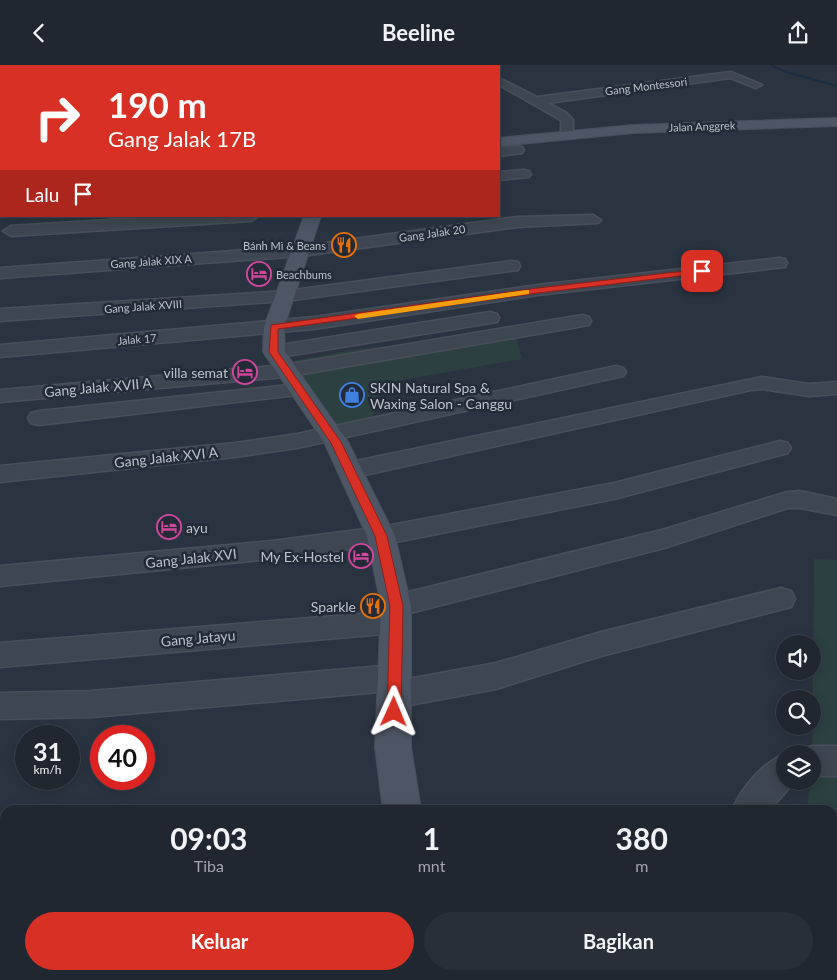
<!DOCTYPE html>
<html lang="id">
<head>
<meta charset="utf-8">
<style>
  body { margin:0; font-family:Lato,sans-serif; background:#282f39; color:#f1f3f6; height:100vh; display:flex; flex-direction:column; font-size:19px; white-space:nowrap }
  * { box-sizing:border-box; margin:0 }
  p { font-size:16px; color:#a2a5ab }
  .icon { flex:none; width:28px; height:28px; fill:none; stroke:currentColor; stroke-width:2; stroke-linecap:round; stroke-linejoin:round }
  .map { position:relative; flex:1; overflow:hidden }
  .drawer { position:absolute; left:0px; top:740px; width:838px; height:175px; display:flex; flex-direction:column; background:#202731; border-radius:15px 15px 0 0; box-shadow:0 2px 12px #0003,0 0 0 1px #3d444d }
  .drawer>* { flex:none }
  .top-card { position:absolute; left:0px; top:0px; width:500px; height:152px; box-shadow:0 2px 12px #0003,0 0 0 1px #3d444d; background:#d93025; color:#fff; overflow:hidden }
  .tools { position:absolute; left:776px; top:570px; display:grid; gap:10px }
  .tools a { display:grid; place-items:center; width:45px; height:45px; border-radius:50%; background:#202731; box-shadow:0 2px 12px #0003,0 0 0 1px #3d444d; font-size:25px }
  .speed { position:absolute; left:15px; top:660px; display:flex; gap:10px; font-size:25px; font-weight:700; text-align:center }
  .speed>* { display:grid; place-content:center; width:65px; height:65px; border-radius:50%; background:#202731; box-shadow:0 2px 12px #0003,0 0 0 1px #3d444d; line-height:1 }
  .speed small { font-size:12px; font-weight:400 }
  .speed .limit { border:8px solid #d22; background:#fff; color:#111 }
  .pin { position:absolute; display:grid; place-items:center; width:42px; height:42px; color:#fff; margin:-21px; border-radius:10px; box-shadow:0 2px 8px #0006 }
  .me { position:absolute; width:55px; margin:-28px; rotate:1deg; stroke-linejoin:round; filter:drop-shadow(0 0 4px #0008) }
  .turn { display:flex; align-items:center; gap:18px; height:105px; padding:0 25px; font-size:22px }
  .turn .icon { width:65px; height:65px; stroke-width:2.5 }
  .turn b { display:block; font-size:35px; line-height:42px }
  .then { display:flex; align-items:center; height:48px; padding:0 25px; background:#0003; gap:10px; font-size:19px }
  .eta { display:flex; justify-content:space-evenly; align-items:center; height:85px; text-align:center }
  .eta b { font-size:30px; font-weight:700; line-height:35px }
  .cta { display:flex; gap:10px; margin-top:auto; padding:10px 25px }
  .cta a { flex:1; height:58px; border-radius:30px; background:#d93025; color:#fff; font-size:20px; font-weight:700; line-height:58px; text-align:center }
  .cta a+a { background:#282f39; color:#f1f3f6 }
  header { display:flex; justify-content:space-between; align-items:center; height:65px; padding:0 25px; background:#202731; font-size:22px; font-weight:700 }
  .map>svg:first-child { display:block }
</style>
</head>
<body>
<header><svg class="icon" aria-label="back" viewBox="0 0 24 24"><path d="M15 5l-7 7 7 7"/></svg>Beeline<svg class="icon" aria-label="share" viewBox="0 0 24 24"><path d="M12 15V3M7 8l5-5 5 5M5 13v7h14v-7"/></svg></header>
<div class="map">
<svg width="837" height="915" viewBox="0 0 837 915">
  <rect width="100%" height="100%" fill="#2a3441"/>
  <path fill="#2c4042" d="M515,269L522,294L380,319L372,360L336,370L281,298L357,284Z
    M814,494L837,495V764H833L832,745H807L810,716H812Z"/>
  <g fill="none" stroke-linecap="round" stroke-linejoin="round">
    <path fill="#1d2c3f" fill-rule="evenodd" d="M21,0H23V1H21Z
      M769,0H772L787,6L837,20V22L785,8Z
      M0,22H1V34L0,35Z
      M0,42L1,43V46H0Z
      M0,56H1V58H0Z"/>
    <defs>
      <path id="street" d="M409,0H429V1H410Z
        M731,7L762,20L756,23L730,13L548,38L567,48L573,55V69L567,73L561,69V56L559,54L499,20V13L537,32Z
        M517,81L522,82L524,85L522,88L499,91V83Z
        M0,96H1V104H0Z
        M524,105L529,106L531,109L529,112L499,115V107Z
        M0,135H1V143H0Z
        M593,150L601,155L598,158L517,162L302,191L0,213V203L302,181L517,152Z
        M173,151H259L251,156L11,171L3,166L11,161Z
        M779,193L785,194L787,198L785,202L538,230L314,264L0,292V280L314,252L538,220Z
        M512,196L518,197L520,201L518,205L286,236L0,256V244L286,226Z
        M490,247L497,249L499,253L497,257L274,293L267,291L264,287L267,283L274,281Z
        M582,250L589,252L591,256L589,260L285,312L0,337V325L285,300Z
        M616,301L623,303L626,307L623,311L297,383L235,392L0,417V401L235,378L297,369Z
        M762,312L809,319L837,317V329L809,331L762,324L751,325L351,413L343,410L339,405L343,400L351,397Z
        M299,319L306,321L309,325L306,329L39,360L31,358L28,353L31,348L39,346Z
        M780,376L788,378L791,383L788,388L614,434L381,480L272,494L0,521V501L272,476L381,462L614,418Z
        M800,426L837,434V450L800,443H788L664,483L406,549L410,557L406,565L396,568L0,602V578L385,547L382,541L386,533L396,530L662,465L787,427Z
        M781,523L791,526L795,534L791,542L601,591L496,624L394,643L383,639L379,630L380,627L92,652L0,654V628L92,626L394,600L405,604L408,614L496,598L601,567Z
        M812,681H837V711H812V689H799L801,685Z
        M785,689V716H795L770,745H732C742,722 762,698 785,689Z
        M0,791H5V827H0Z
        M837,893V915H807L809,910H832V894Z
        M690,910H732L734,915H692Z"/>
      <path id="secondary" d="M246,0H258L259,1H247Z
        M837,53V61L633,68L499,81V73L633,60Z
        M1,111V121L0,122V112Z
        M304,151H321L284,262L285,287L348,377L395,471L411,541V682L421,745H383L375,682L381,541L367,471L324,377L263,287L264,262Z
        M387,910H431V915H387Z"/>
    </defs>
    <use href="#street" stroke="#484f5b" stroke-width="3"/>
    <use href="#secondary" stroke="#484f5b" stroke-width="2"/>
    <use href="#street" fill="#3e4651" fill-rule="evenodd"/>
    <use href="#secondary" fill="#4d5664" fill-rule="evenodd"/>
  </g>
  <path fill="#d93025" stroke="#8d1f18" d="M702,204L705,205V208L538,228L278,264V287L341,377L387,471L403,541L401,647L399,651L394,653L389,651L387,647L390,541L375,471L331,378L269,287L271,260L538,223Z"/>
  <path fill="#f59e0b" d="M526,225H529V229L358,254L354,251L358,249Z"/>
  <defs>
    <symbol id="restaurant-ring" viewBox="-11 -11 22 22"><circle r="9.5" fill="#232b37" stroke="#e8710a" stroke-width="1.5"/><path d="M-5-6h1v4h1v-4h1v4h1v-4h1v5L-1.5 .5V6h-2V.5L-5-1ZM5-6V6H3V1.5H1.5Q1.5-4 5-6Z" fill="#e8710a"/></symbol>
    <symbol id="hotel-ring" viewBox="-11 -11 22 22"><circle r="9.5" fill="#232b37" stroke="#d1479c" stroke-width="1.5"/><path d="M-6-4.5h1.5V1H6V5H4.5V3h-9V5H-6ZM-4 0a1.8 1.8 0 1 1 3.6 0ZM.5 0V-2.5h3Q6-2.5 6 0Z" fill="#d1479c"/></symbol>
    <symbol id="shop-ring" viewBox="-11 -11 22 22"><circle r="9.5" fill="#232b37" stroke="#3f7fe0" stroke-width="1.5"/><path d="M-5-2.5h2.3a2.7 3.5 0 0 1 5.4 0H5L5.5 6h-11ZM-1.5-2.5h3a1.5 2.3 0 0 0-3 0Z" fill="#3f7fe0"/></symbol>
  </defs>
  <g fill-rule="evenodd">
    <use href="#restaurant-ring" x="330" y="166" width="28" height="28"/>
    <use href="#hotel-ring" x="245" y="195" width="28" height="28"/>
    <use href="#hotel-ring" x="231" y="293" width="28" height="28"/>
    <use href="#shop-ring" x="338" y="316" width="28" height="28"/>
    <use href="#hotel-ring" x="155" y="448" width="28" height="28"/>
    <use href="#hotel-ring" x="347" y="477" width="28" height="28"/>
    <use href="#restaurant-ring" x="359" y="527" width="28" height="28"/>
  </g>
  <g text-anchor="middle" dominant-baseline="central" stroke-width="5" stroke-linejoin="round" paint-order="stroke">
    <g font-size="11" fill="#bbc2cb" stroke="#232b37">
      <text transform="translate(646 21) rotate(-7)">Gang Montessori</text>
      <text transform="translate(702 61) rotate(-2)">Jalan Anggrek</text>
      <text transform="translate(432 168) rotate(-8)">Gang Jalak 20</text>
      <text transform="translate(151 196) rotate(-4)">Gang Jalak XIX A</text>
      <text transform="translate(143 241) rotate(-4)">Gang Jalak XVIII</text>
      <text transform="translate(137 274) rotate(-5)">Jalak 17</text>
    </g>
    <g font-size="11" fill="#bbc2cb" stroke="#232b37" text-anchor="end">
      <text x="326" y="180">Bánh Mì &amp; Beans</text>
      <text x="276" y="209" text-anchor="start">Beachbums</text>
    </g>
    <g font-size="14" fill="#bbc2cb" stroke="#232b37" text-anchor="end">
      <text x="228" y="307">villa semat</text>
      <text x="370" y="322" text-anchor="start">SKIN Natural Spa &amp;<tspan x="370" dy="16">Waxing Salon - Canggu</tspan></text>
      <text x="186" y="462" text-anchor="start">ayu</text>
      <text x="344" y="491">My Ex-Hostel</text>
      <text x="356" y="541">Sparkle</text>
    </g>
    <g font-size="14" fill="#bbc2cb" stroke="#232b37">
      <text transform="translate(98 322) rotate(-5)">Gang Jalak XVII A</text>
      <text transform="translate(166 392) rotate(-6)">Gang Jalak XVI A</text>
      <text transform="translate(191 493) rotate(-6)">Gang Jalak XVI</text>
      <text transform="translate(198 573) rotate(-5)">Gang Jatayu</text>
    </g>
  </g>
</svg>
<div class="tools">
<a><svg class="icon" aria-label="sound" viewBox="0 0 24 24"><path d="M4 9h4l5-4v14l-5-4H4zM17 9q2 3 0 6"/></svg></a>
<a><svg class="icon" aria-label="search" viewBox="0 0 24 24"><circle cx="10" cy="10" r="6"/><path d="M15 15l6 6"/></svg></a>
<a><svg class="icon" aria-label="layers" viewBox="0 0 24 24"><path d="M12 4l9 5-9 5-9-5zM3 14l9 5 9-5"/></svg></a>
</div>
<div class="speed"><div>31<small>km/h</small></div><div class="limit">40</div></div>
<div class="pin" style="left:702px;top:206px;background:#d93025"><svg class="icon" aria-label="arrive" viewBox="0 0 24 24"><path d="M6 21V4h12l-3 4 3 4H6"/></svg></div>
<svg class="me" style="left:394px;top:647px" viewBox="-20 -20 40 40"><path d="M0-17L14 15 0 8-14 15z" fill="#d93025" stroke="#fff" stroke-width="4"/></svg>
<div class="top-card">
<div class="turn"><svg class="icon" aria-label="right" viewBox="0 0 24 24"><path d="M7 20v-9h11M14 6l5 5-5 5"/></svg><div><b>190 m</b>Gang Jalak 17B</div></div>
<div class="then">Lalu<svg class="icon" aria-label="arrive" viewBox="0 0 24 24"><path d="M6 21V4h12l-3 4 3 4H6"/></svg></div>
</div>
<section class="drawer">
<div class="eta">
<div><b>09:03</b><p>Tiba</p></div>
<div><b>1</b><p>mnt</p></div>
<div><b>380</b><p>m</p></div>
</div>
<div class="cta"><a>Keluar</a><a>Bagikan</a></div>
</section>
</div>
</body>
</html>
